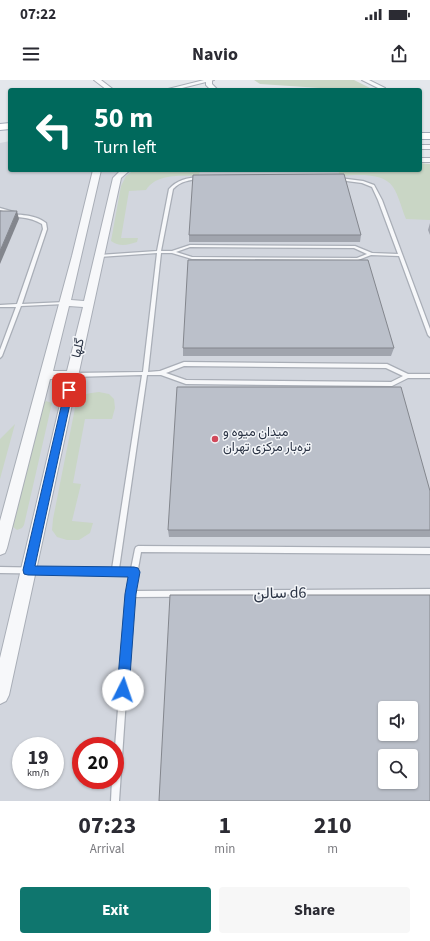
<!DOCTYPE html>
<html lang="en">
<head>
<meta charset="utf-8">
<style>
  body { margin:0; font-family:"Source Sans 3",Vazirmatn,sans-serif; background:#f7f7f7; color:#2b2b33; height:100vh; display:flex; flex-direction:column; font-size:15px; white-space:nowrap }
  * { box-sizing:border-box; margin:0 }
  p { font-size:13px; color:#7c7c81 }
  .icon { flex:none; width:22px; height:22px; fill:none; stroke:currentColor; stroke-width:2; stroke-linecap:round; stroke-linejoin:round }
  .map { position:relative; height:721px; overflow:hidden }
  .panel { display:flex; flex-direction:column; background:#fff; flex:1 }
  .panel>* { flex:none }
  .banner { position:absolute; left:8px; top:8px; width:414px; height:84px; border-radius:4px; box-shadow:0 1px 3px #0004; background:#00695c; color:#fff; overflow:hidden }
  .buttons { position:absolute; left:378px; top:621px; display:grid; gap:8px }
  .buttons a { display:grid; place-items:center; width:40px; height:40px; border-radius:4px; background:#fff; box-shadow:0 1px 3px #0004; font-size:20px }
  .speed { position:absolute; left:12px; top:657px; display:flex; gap:8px; font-size:20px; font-weight:700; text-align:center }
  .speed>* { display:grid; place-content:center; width:52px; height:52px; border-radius:50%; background:#fff; box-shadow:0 1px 3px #0004; line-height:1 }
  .speed small { font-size:10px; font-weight:400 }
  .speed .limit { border:6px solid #d22; background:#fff; color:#111 }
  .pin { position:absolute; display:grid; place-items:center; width:34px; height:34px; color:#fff; margin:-17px; border-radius:8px; box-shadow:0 2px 6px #0006 }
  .me { position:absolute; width:44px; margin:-22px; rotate:4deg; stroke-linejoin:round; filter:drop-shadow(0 0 3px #0008) }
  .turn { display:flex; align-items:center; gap:14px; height:84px; padding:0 20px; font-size:18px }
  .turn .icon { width:52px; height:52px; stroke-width:2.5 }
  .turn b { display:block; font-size:28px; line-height:34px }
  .eta { display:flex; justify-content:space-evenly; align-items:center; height:68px; text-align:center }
  .eta b { font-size:24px; font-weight:700; line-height:28px }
  .button { display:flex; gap:8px; margin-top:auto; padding:8px 20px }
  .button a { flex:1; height:46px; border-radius:4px; background:#0f766e; color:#fff; font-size:16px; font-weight:700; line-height:46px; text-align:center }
  .button a+a { background:#f7f7f7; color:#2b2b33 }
  .status { display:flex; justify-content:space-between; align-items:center; height:28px; padding:0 20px; background:#fff; direction:ltr }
  .status svg { height:11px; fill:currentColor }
  header { display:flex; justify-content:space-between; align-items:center; height:52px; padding:0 20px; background:#fff; font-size:18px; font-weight:700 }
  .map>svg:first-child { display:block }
</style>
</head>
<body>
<div class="status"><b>07:22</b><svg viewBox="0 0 49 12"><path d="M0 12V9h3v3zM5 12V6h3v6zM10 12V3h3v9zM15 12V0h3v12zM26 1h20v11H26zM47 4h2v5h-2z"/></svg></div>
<header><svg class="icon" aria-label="menu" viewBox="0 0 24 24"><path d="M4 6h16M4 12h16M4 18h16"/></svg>Navio<svg class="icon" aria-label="share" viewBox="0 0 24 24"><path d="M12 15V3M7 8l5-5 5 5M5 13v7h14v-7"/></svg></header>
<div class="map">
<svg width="430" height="721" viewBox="0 0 430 721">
  <rect width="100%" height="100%" fill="#e4e7ec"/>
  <path fill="#d2d6de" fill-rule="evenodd" d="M10,61V90H420L430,86V721H0V63ZM385,628H411V654H385ZM21,666H55V700H21ZM81,666H115V700H81ZM385,676H411V702H385Z"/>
  <path fill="#c9d6c5" d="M254,0H354L374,10H350L260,4Z
    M420,83L430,84V140L406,139C402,130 399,116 393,107C383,92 356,95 340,96L338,90H420Z
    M134,90H200L199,96C181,96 157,93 146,110L129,111L121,158H138L137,162C128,165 119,167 111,161L121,106L126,96Z
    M99,312L109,314L114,319L115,328L112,339H85L73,403L81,404L72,441L93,443L90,453L79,460H67L57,457L52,450L53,439L76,323C81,314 88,313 99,312Z
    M46,321L52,323L24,445L22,448L17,450L12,446L44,323Z
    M15,344L0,399V359Z"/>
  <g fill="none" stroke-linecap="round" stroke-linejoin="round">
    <defs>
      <path id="service" d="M199,97L201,98L200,99C189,100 181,101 173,109L161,171H172L190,165L355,166L372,173L398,174L378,120L372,107L362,103L339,100L337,99L339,98L363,101L374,105L382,120L430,249V257L428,255L399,176L371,175L358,180L192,179L172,173H161L148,292L160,291L184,282L387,284L408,294H430V298H408L392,306L186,304L161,295H147L119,489H131L135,469L136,467L138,466L430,468V474L141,472L134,511L430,509V515L133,517L119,721H111L112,700H115V667L127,514L130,495L0,493V487L112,489L142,295L72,297L70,295L72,293L143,292L157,173L99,177L97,176L99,175L157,171L169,109C177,100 187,98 199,97ZM190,167L354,168L367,174L357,178L192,177L176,172ZM184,286L386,288L403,296L391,302L186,300L166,293Z
        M0,128L14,132L15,133L13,134L0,130Z
        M0,134C15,135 33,133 46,143L47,149L22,224L65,222L67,223L65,224L21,226L2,276L0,278V270L16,227H0V225L17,224L43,149L42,144C29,136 15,137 0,136Z"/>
      <path id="minor" d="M94,0H101L114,10H107Z
        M204,0H214L174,10H164Z
        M362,0H369L385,8L380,9Z"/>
      <path id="tertiary" d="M206,0H212V4L218,10H211L206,5Z
        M420,65H430V69H420Z
        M420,78H430V82H420Z
        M93,90H101L71,220L84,221L113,98L121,90H130L121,98L9,615L6,621L0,624V578L66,299H50L7,468L5,473L0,475V441L72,176ZM69,226L83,227L67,291H53Z"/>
      <path id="primary" d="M10,43V49L0,50V44Z
        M420,53H430V59H420Z"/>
    </defs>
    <use href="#service" stroke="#a9aeb7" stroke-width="2.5"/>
    <use href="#minor" stroke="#a9aeb7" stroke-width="2"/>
    <use href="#tertiary" stroke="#a9aeb7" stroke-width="2"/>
    <use href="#primary" stroke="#a3abb8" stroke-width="2"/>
    <use href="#service" fill="#f7f8fa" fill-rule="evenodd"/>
    <use href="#minor" fill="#f7f8fa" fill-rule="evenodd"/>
    <use href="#tertiary" fill="#f7f8fa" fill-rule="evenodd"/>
    <use href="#primary" fill="#fff" fill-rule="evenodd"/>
  </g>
  <path fill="#a1a5ae" d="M430,143V155L428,150Z
    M189,155H361L360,162H189Z
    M183,268H394L391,276H183Z
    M430,411V457H169L168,450Z"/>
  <path fill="#83868d" d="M17,131L19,139L0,184V171Z"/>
  <path fill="#bbc0ca" stroke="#83868d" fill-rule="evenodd" d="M344,94L361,155H189L193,95Z
    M0,131H17L0,171Z
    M188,180H368L394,268H183Z
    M177,307H401L430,411V450H168Z
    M170,515H430V721H159ZM385,628H411V654H385ZM385,676H411V702H385Z"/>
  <path fill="#1a73e8" stroke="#114b97" d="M69,307L73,310L35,486L134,487L138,488L140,492L136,514L129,610L128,614L123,616L119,614L117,610L125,514L128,497L28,495L24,494L23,490L65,310Z"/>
  <circle fill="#d1495b" stroke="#f4f6f9" stroke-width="1.5" cx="215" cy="359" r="4"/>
  <g text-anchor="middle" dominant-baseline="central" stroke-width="3" stroke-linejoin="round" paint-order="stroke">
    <g font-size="13" fill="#2b3445" stroke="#f4f6f9">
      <text transform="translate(78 268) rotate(-77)">گلها</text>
    </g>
    <g font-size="13" fill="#2b3445" stroke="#f4f6f9" text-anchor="start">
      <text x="223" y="352">میدان میوه و<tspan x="223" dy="15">تره‌بار مرکزی تهران</tspan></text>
    </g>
    <g font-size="16" fill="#2b3445" stroke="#f4f6f9">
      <text transform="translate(280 513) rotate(-1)">سالن d6</text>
    </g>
  </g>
</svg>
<div class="buttons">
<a><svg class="icon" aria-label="sound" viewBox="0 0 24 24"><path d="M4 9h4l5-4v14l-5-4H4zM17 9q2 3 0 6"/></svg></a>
<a><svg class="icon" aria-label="search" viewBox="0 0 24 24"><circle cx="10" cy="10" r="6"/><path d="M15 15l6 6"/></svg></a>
</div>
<div class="speed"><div>19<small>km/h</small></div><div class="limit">20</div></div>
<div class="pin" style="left:69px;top:310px;background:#d93025"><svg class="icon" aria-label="arrive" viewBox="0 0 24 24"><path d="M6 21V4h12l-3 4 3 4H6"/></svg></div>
<svg class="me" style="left:123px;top:610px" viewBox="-20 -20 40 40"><circle r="19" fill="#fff"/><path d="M0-13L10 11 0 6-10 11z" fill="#1a73e8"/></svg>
<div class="banner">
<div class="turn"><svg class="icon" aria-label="left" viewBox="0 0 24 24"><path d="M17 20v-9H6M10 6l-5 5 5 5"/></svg><div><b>50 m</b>Turn left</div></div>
</div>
</div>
<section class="panel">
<div class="eta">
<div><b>07:23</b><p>Arrival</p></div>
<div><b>1</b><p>min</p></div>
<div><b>210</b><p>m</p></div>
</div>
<div class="button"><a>Exit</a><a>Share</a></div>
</section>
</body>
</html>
